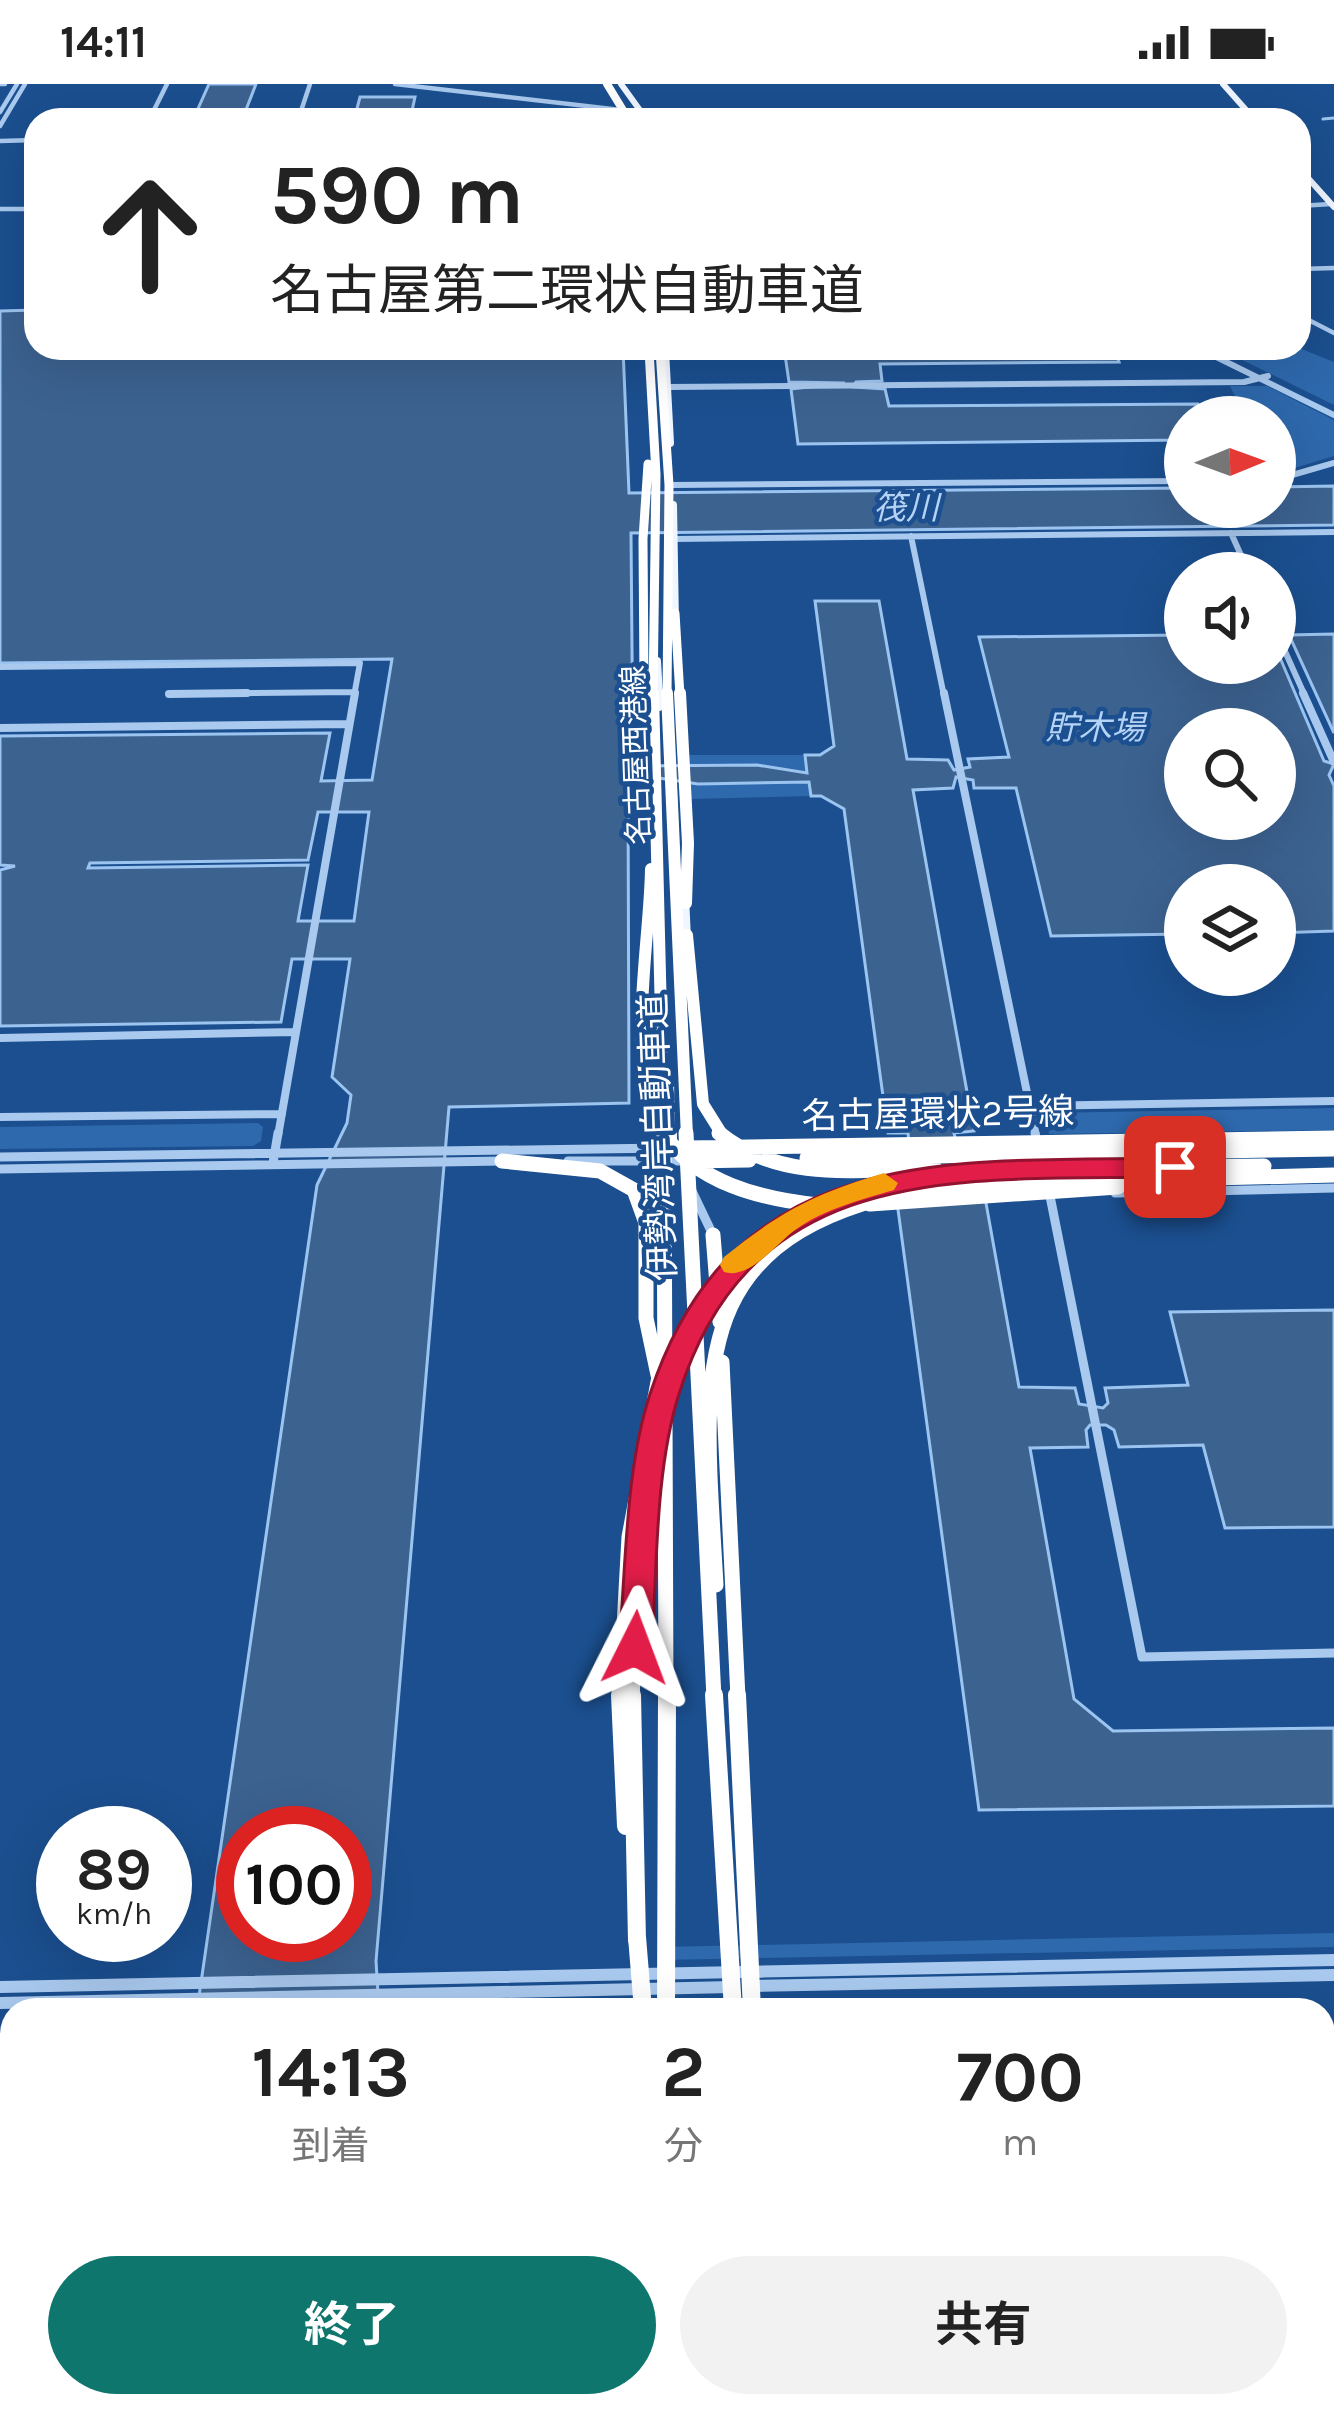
<!DOCTYPE html>
<html lang="ja">
<head>
<meta charset="utf-8">
<style>
  body { margin:0; font-family:Karla,"Noto Sans JP",sans-serif; background:#f2f2f2; color:#222; height:100vh; display:flex; flex-direction:column; font-size:45px; white-space:nowrap }
  * { box-sizing:border-box; margin:0 }
  p { font-size:39px; color:#767676 }
  .icon { flex:none; width:66px; height:66px; fill:none; stroke:currentColor; stroke-width:2; stroke-linecap:round; stroke-linejoin:round }
  .map { position:relative; flex:1; overflow:hidden }
  .panel { position:absolute; left:0px; top:1914px; width:1335px; height:420px; display:flex; flex-direction:column; background:#fff; border-radius:36px 36px 0 0; box-shadow:0 12px 48px #0002 }
  .panel>* { flex:none }
  .hud { position:absolute; left:24px; top:24px; width:1287px; height:252px; border-radius:36px; box-shadow:0 12px 48px #0002; background:#fff; color:#222; overflow:hidden }
  .needle { width:78px; rotate:89deg }
  .buttons { position:absolute; left:1164px; top:312px; display:grid; gap:24px }
  .buttons a { display:grid; place-items:center; width:132px; height:132px; border-radius:50%; background:#fff; box-shadow:0 12px 48px #0002; font-size:60px }
  .speed { position:absolute; left:36px; top:1722px; display:flex; gap:24px; font-size:60px; font-weight:700; text-align:center }
  .speed>* { display:grid; place-content:center; width:156px; height:156px; border-radius:50%; background:#fff; box-shadow:0 12px 48px #0002; line-height:1 }
  .speed small { font-size:30px; font-weight:400 }
  .speed .limit { border:18px solid #d22; background:#fff; color:#111 }
  .pin { position:absolute; display:grid; place-items:center; width:102px; height:102px; color:#fff; margin:-51px; border-radius:24px; box-shadow:0 6px 18px #0006 }
  .me { position:absolute; width:132px; margin:-66px; rotate:3deg; stroke-linejoin:round; filter:drop-shadow(0 0 9px #0008) }
  .turn { display:flex; align-items:center; gap:42px; height:252px; padding:0 48px; font-size:54px }
  .turn .icon { width:156px; height:156px; stroke-width:2.5 }
  .turn b { display:block; font-size:84px; line-height:102px }
  .eta { display:flex; justify-content:space-evenly; align-items:center; height:204px; text-align:center }
  .eta b { font-size:72px; font-weight:700; line-height:84px }
  .cta { display:flex; gap:24px; margin-top:auto; padding:24px 48px }
  .cta a { flex:1; height:138px; border-radius:72px; background:#0f766e; color:#fff; font-size:48px; font-weight:700; line-height:138px; text-align:center }
  .cta a+a { background:#f2f2f2; color:#222 }
  .status { display:flex; justify-content:space-between; align-items:center; height:84px; padding:0 60px; background:#fff; direction:ltr }
  .status svg { height:33px; fill:currentColor }
  .map>svg:first-child { display:block }
</style>
</head>
<body>
<div class="status"><b>14:11</b><svg viewBox="0 0 49 12"><path d="M0 12V9h3v3zM5 12V6h3v6zM10 12V3h3v9zM15 12V0h3v12zM26 1h20v11H26zM47 4h2v5h-2z"/></svg></div>
<div class="map">
<svg width="1334" height="2334" viewBox="0 0 1334 2334">
  <rect width="100%" height="100%" fill="#1b4f8f"/>
  <path fill="#2e69ad" d="M1218,264H1299L1334,278V321Z
    M1230,302H1267L1334,336V372L1275,390V333H1245Z
    M689,671H805L807,689L757,681L689,682Z
    M809,698L811,712L691,715L689,699Z
    M1334,1024V1046L1049,1050L1045,1029Z
    M258,1039L263,1043L261,1057L253,1062L0,1065V1043Z
    M1334,1849V1863L660,1876V1863Z
    M628,1916L629,1926H379L380,1922Z
    M1323,2019L1334,2031V2148H1323Z
    M346,2322H644V2334H345Z"/>
  <path fill="#3c6290" stroke="#9cc4f0" stroke-width="3" fill-rule="evenodd" d="M209,0H256L242,36H193Z
    M360,13H415L410,36H354Z
    M36,226V264H623L629,409L1185,404V423H1275V403L1334,402V441L631,449L633,682L757,681L807,689L805,671H820L834,662L815,517H879L907,675L948,676L954,686L970,683L968,675L1009,673L979,553L1185,551V579H1275V562L1324,677L1334,680L1329,691L1334,702V847L1275,849V801H1185V850L1051,852L1016,704H974L973,696L956,693L953,704L913,706L974,1047L954,1049L961,1080H979L1019,1303L1075,1304L1079,1320L1103,1324L1108,1319L1105,1304L1188,1301L1170,1228L1334,1226V1443L1225,1444L1203,1361L1119,1363L1114,1346L1106,1341H1090L1086,1346L1088,1363L1030,1364L1074,1615L1113,1647L1334,1644V1722L979,1726L892,1081H911L908,1049H888L844,725L821,712H811L809,698L698,700L632,690L628,700L629,1019L449,1023L376,1877L379,1926H197L317,1101L347,1039L351,1011L332,993L350,875H292L281,938L0,942V786L15,782L0,781V652L330,649L321,697L372,696L392,575L0,579V227ZM1185,645H1275V735H1185ZM318,728H369L354,837H298L308,781L88,784L90,779L308,776ZM243,1749H345V1851H243Z
    M784,264H1114L1119,278L880,280L882,297L856,298L853,303L885,305L889,322L1198,320L1204,333H1185V356L798,360L791,305L845,299L789,298Z
    M1334,550V649L1289,551Z
    M136,2322H346L345,2334H134Z"/>
  <g fill="none" stroke-linecap="round" stroke-linejoin="round">
    <path stroke="#9cc4f0" stroke-width="3" d="M1323,35L1334,34"/>
    <path stroke="#a9c9ee" stroke-width="4.5" d="M0,0H5
      M395,0L708,36
      M0,28L17,0
      M703,32L734,36
      M149,36L167,0
      M298,36L310,0
      M0,42L25,0
      M0,57L36,56
      M1299,122L1331,120
      M0,125H36
      M1299,185L1334,184
      M1299,231L1334,249
      M1198,264L1209,269"/>
    <path stroke="#a9c9ee" stroke-width="6" d="M1202,266L1334,331
      M668,303L1244,298L1268,292
      M1275,396L1334,379
      M672,401L1185,397
      M1231,449L1249,489
      M911,452L944,612
      M674,455L1334,448
      M1275,545L1305,612
      M0,583L360,579L354,612
      M169,610L354,608"/>
    <path stroke="#a9c9ee" stroke-width="8" d="M944,609L1036,1052
      M1303,609L1334,678
      M169,610L247,609
      M0,644L349,640
      M0,954L296,948
      M1030,1022L1334,1017
      M0,1033L282,1030
      M278,1052L355,609"/>
    <path stroke="#a9c9ee" stroke-width="9" d="M1035,1049L1037,1058
      M0,1073L666,1064
      M568,1077H688
      M273,1079L278,1049
      M0,1085L503,1077
      M692,1107L713,1151
      M1049,1107L1142,1573L1334,1569
      M1115,1109L1334,1104"/>
    <path stroke="#a9c9ee" stroke-width="12" d="M749,1902L1334,1891
      M0,1903L1334,1876
      M0,1919L732,1903"/>
    <path stroke="#f0f6ff" stroke-width="6" d="M621,0L647,36
      M1223,0L1255,36
      M1299,84L1334,123
      M665,264V269"/>
    <path stroke="#f0f6ff" stroke-width="8" d="M665,266L670,359
      M673,421L675,539
      M657,577L659,612"/>
    <path stroke="#f0f6ff" stroke-width="10" d="M658,609L659,622
      M684,811L686,856
      M669,997L670,1052"/>
    <path stroke="#f0f6ff" stroke-width="14" d="M670,1049V1060"/>
    <path stroke="#fff" stroke-width="8" d="M607,0L629,36
      M649,264V269
      M660,264V269"/>
    <path stroke="#fff" stroke-width="9" d="M649,266L656,390L653,612
      M660,266L669,401L667,612
      M675,529L680,612
      M644,597L643,455L648,380"/>
    <path stroke="#fff" stroke-width="12" d="M653,609L664,1052
      M667,609L687,1052
      M680,609L688,759L686,819
      M651,785C650,862 623,988 665,1052
      M687,851L703,1020L723,1052"/>
    <path stroke="#fff" stroke-width="15" d="M663,1049C696,1099 761,1115 818,1121
      M664,1049L666,1614
      M686,1049L714,1614
      M719,1049C780,1099 860,1086 934,1083
      M688,1064L1334,1054
      M807,1074L1334,1065
      M502,1077L600,1087L634,1106L646,1139V1234L658,1291
      M688,1077L749,1076
      M1028,1085L1264,1082
      M870,1120L1118,1103
      M713,1151L720,1238
      M722,1278L738,1614
      M670,1291C687,1254 702,1218 728,1187C801,1098 930,1092 1035,1085
      M716,1501C704,1281 678,1145 942,1101L1334,1091
      M620,1614L629,1453L661,1282
      M632,1614L640,1455L661,1324"/>
    <path stroke="#fff" stroke-width="18" d="M620,1611L626,1742
      M632,1611L637,1857
      M714,1611L733,1926
      M737,1611L752,1926
      M637,1853L643,1926
      M666,1926L667,1611
      M665,2322V2334
      M758,2322V2334"/>
  </g>
  <path fill="#e11d48" stroke="#92132f" stroke-width="3" d="M1175,1074L1189,1083L1175,1093C971,1097 754,1070 679,1310C655,1386 657,1484 652,1564L647,1574L635,1579L624,1574L619,1564C626,1484 625,1386 650,1310C734,1054 953,1078 1175,1074Z"/>
  <path fill="#f59e0b" d="M884,1089L898,1099L894,1106C860,1116 824,1125 795,1146C776,1160 749,1196 724,1188L720,1181L724,1173C781,1127 814,1110 884,1089Z"/>
  <g text-anchor="middle" dominant-baseline="central" stroke-width="9" stroke-linejoin="round" paint-order="stroke">
    <g font-size="30" fill="#fff" stroke="#1b4f8f">
      <text transform="translate(636 671) rotate(-92)">名古屋西港線</text>
    </g>
    <g font-size="33" font-style="italic" fill="#b5d3f5" stroke="#1b4f8f">
      <text x="906" y="424">筏川</text>
      <text x="1095" y="644">貯木場</text>
    </g>
    <g font-size="36" fill="#fff" stroke="#1b4f8f">
      <text transform="translate(938 1030) rotate(-1)">名古屋環状2号線</text>
      <text transform="translate(658 1053) rotate(-92)">伊勢湾岸自動車道</text>
    </g>
  </g>
</svg>
<div class="buttons">
<a><svg class="needle" viewBox="-14 -14 28 28"><path d="M0-13l5 13h-10z" fill="#e53935"/><path d="M0 13l5-13h-10z" fill="#767676"/></svg></a>
<a><svg class="icon" aria-label="sound" viewBox="0 0 24 24"><path d="M4 9h4l5-4v14l-5-4H4zM17 9q2 3 0 6"/></svg></a>
<a><svg class="icon" aria-label="search" viewBox="0 0 24 24"><circle cx="10" cy="10" r="6"/><path d="M15 15l6 6"/></svg></a>
<a><svg class="icon" aria-label="layers" viewBox="0 0 24 24"><path d="M12 4l9 5-9 5-9-5zM3 14l9 5 9-5"/></svg></a>
</div>
<div class="speed"><div>89<small>km/h</small></div><div class="limit">100</div></div>
<div class="pin" style="left:1175px;top:1083px;background:#d93025"><svg class="icon" aria-label="arrive" viewBox="0 0 24 24"><path d="M6 21V4h12l-3 4 3 4H6"/></svg></div>
<svg class="me" style="left:635px;top:1564px" viewBox="-20 -20 40 40"><path d="M0-17L14 15 0 8-14 15z" fill="#e11d48" stroke="#fff" stroke-width="4"/></svg>
<div class="hud">
<div class="turn"><svg class="icon" aria-label="ahead" viewBox="0 0 24 24"><path d="M12 20V5M6 11l6-6 6 6"/></svg><div><b>590 m</b>名古屋第二環状自動車道</div></div>
</div>
<section class="panel">
<div class="eta">
<div><b>14:13</b><p>到着</p></div>
<div><b>2</b><p>分</p></div>
<div><b>700</b><p>m</p></div>
</div>
<div class="cta"><a>終了</a><a>共有</a></div>
</section>
</div>
</body>
</html>
